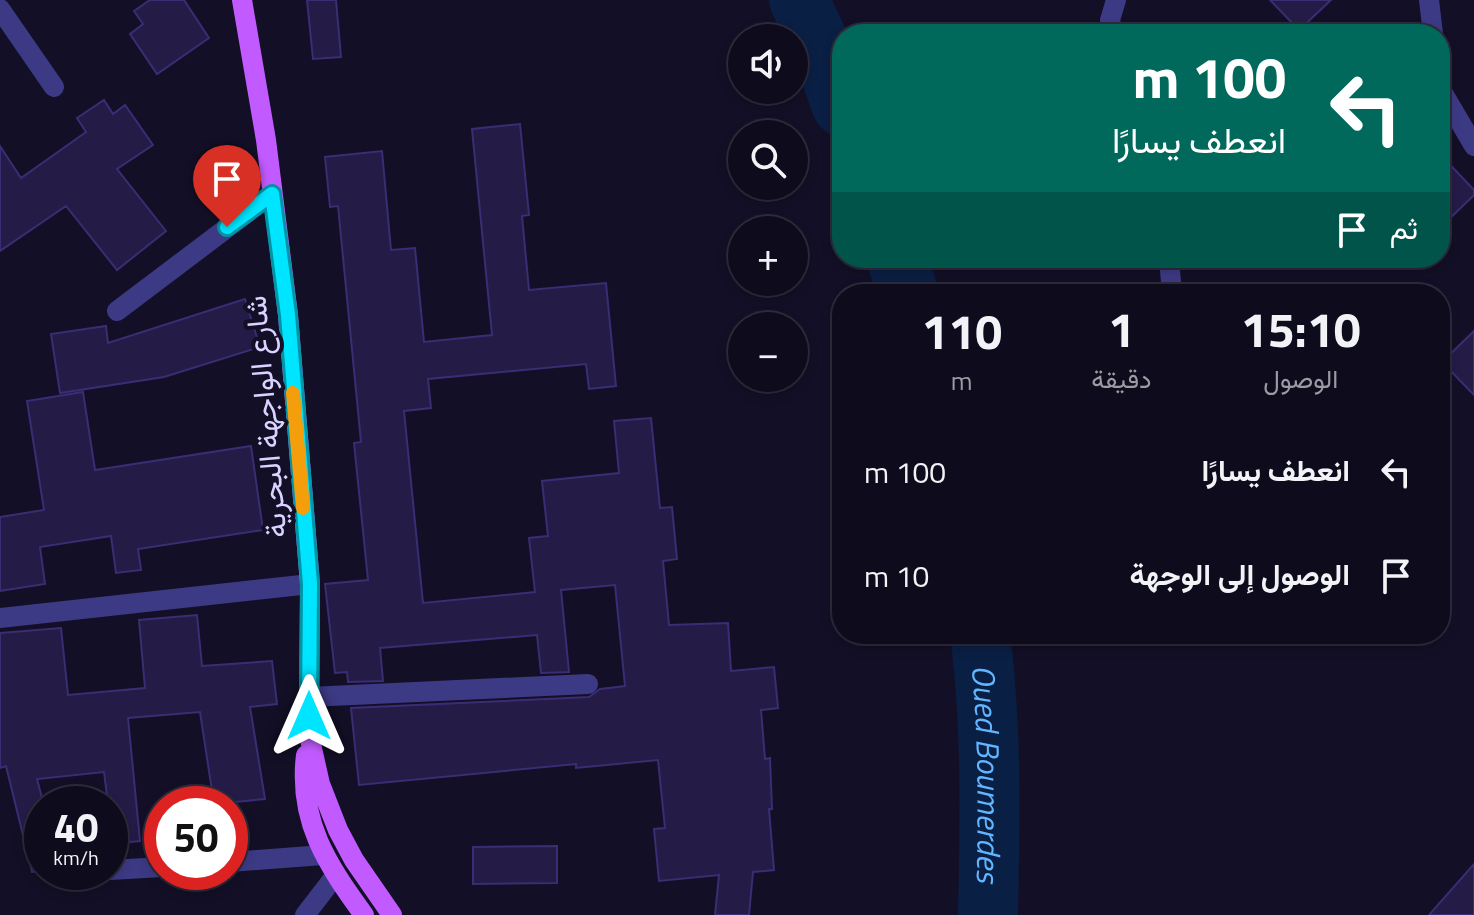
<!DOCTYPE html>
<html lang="ar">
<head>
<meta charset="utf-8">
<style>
  body { margin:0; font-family:"Titillium Web",Vazirmatn,sans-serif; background:#1c1929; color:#f1f3f6; direction:rtl; height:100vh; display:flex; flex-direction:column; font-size:30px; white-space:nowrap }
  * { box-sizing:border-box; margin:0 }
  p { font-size:26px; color:#9b9ba3 }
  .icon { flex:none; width:44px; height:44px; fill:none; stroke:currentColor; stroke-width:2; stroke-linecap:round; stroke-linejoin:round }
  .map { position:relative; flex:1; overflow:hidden; direction:ltr }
  .side { position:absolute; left:832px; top:284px; width:618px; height:360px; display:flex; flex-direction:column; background:#0e0b1c; border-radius:32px; box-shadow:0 4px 12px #0003,0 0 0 2px #2e2b3b; direction:rtl }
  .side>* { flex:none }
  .guide { position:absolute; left:832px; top:24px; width:618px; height:244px; border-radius:32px; box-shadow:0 4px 12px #0003,0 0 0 2px #2e2b3b; direction:rtl; background:#00695c; color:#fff; overflow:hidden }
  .fabs { position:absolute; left:728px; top:24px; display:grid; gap:16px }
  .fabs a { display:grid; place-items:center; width:80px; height:80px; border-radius:50%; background:#0e0b1c; box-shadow:0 4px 12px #0003,0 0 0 2px #2e2b3b; font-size:40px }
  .speed { position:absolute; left:24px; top:786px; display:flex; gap:16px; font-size:40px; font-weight:700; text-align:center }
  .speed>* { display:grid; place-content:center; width:104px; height:104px; border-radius:50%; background:#0e0b1c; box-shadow:0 4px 12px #0003,0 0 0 2px #2e2b3b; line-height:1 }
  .speed small { font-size:20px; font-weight:400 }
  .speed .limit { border:12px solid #d22; background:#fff; color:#111 }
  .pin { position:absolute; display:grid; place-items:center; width:68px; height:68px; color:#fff; margin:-82px -34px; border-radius:50% 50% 50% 0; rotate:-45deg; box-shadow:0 0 8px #0007 }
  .pin .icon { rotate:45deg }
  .me { position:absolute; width:88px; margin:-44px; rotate:0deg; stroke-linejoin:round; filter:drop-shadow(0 0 6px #0008) }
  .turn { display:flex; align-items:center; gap:28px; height:168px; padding:0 32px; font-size:36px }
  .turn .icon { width:104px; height:104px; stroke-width:2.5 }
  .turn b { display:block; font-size:56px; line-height:68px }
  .then { display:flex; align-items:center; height:76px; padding:0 32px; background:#0003; gap:16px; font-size:30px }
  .eta { display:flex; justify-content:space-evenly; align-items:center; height:136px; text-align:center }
  .eta b { font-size:48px; font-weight:700; line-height:56px }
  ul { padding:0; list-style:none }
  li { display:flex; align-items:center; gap:24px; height:104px; padding:0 32px }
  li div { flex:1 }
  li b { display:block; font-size:30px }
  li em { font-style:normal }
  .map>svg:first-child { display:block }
</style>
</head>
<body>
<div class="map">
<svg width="1474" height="915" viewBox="0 0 1474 915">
  <rect width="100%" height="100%" fill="#130f26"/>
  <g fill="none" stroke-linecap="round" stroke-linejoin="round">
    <g stroke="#0a1f44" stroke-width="60">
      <path d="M799,0L820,45L842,106"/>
      <path d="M896,258L909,294"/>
      <path id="s1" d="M980,634C992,727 990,821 988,915"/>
    </g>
  </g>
  <path fill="#241b47" stroke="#3b2d73" stroke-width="2" d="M150,0H184L209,38L157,74L130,34L143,24L134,11Z
    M307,0H336L341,57L313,59Z
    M1270,0H1331L1299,30Z
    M104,100L113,114L125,105L153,145L117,169L166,231L117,270L66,206L0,251V146L21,178L86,132L77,118Z
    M520,124L529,215L522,216L529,290L606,283L616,386L589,389L586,364L428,379L431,408L404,411L423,603L535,592L529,538L548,536L542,481L619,473L614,421L651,418L660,508L672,507L677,559L663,561L669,625L728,623L731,671L774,667L778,708L761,710L765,759L770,758L772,809H769L774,870L753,872L749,915H715L719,875L659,881L654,829L665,828L658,760L576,768V764L359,785L351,708L589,697L600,689L625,686L615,585L561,590L569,672L541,673L537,635L380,648L383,681L348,682L347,672L335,673L325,584L368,580L354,443L361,442L338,206L330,207L325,157L382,151L391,250L415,248L424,342L492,335L472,129Z
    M1440,154L1474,190V195L1440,228Z
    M245,299L260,347L164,377L60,393L51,334L106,326L108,343Z
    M1474,331V395L1442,362Z
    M83,392L95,470L251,446L263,530L138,549L141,570L116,573L111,536L40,547L45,584L0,591V517L44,510L27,401Z
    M197,615L202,666L272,661L277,704L250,707L265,799L214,804L200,712L128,718L140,841L112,844L110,804H108L104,772L37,779L42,798V871L32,872L6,766L0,768V633L61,628L68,695L145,688L139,620Z
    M557,846V883L473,884V847Z
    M1474,864V915H1429Z"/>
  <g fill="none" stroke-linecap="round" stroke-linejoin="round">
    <path stroke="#3d3a85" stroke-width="20" d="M1429,0L1433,34
      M0,9L54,87
      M1113,34L1110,20L1116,0
      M1440,88L1474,146
      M1169,258L1172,294
      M117,311L272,194
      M0,618L310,584
      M309,697L588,684
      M230,862L323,855
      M110,870L162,867
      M305,915L335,876"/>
    <path stroke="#c25bff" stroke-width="20" d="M242,0L266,140L288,315L310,584L309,735L320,784L338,830L354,860L392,915
      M306,755C298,821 327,864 364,915"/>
  </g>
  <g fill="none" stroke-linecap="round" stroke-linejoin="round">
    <defs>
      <path id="route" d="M227,227L272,194L288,315L310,584L309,716"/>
    </defs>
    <use href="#route" stroke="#0095a6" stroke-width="20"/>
    <use href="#route" stroke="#00e5ff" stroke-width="14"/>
    <path stroke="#f59e0b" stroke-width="14" d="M293,393L303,508"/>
  </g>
  <g text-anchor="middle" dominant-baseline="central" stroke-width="8" stroke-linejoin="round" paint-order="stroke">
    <g font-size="30" fill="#d9d4ff" stroke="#130f26">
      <text transform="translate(265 417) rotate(-95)">شارع الواجهة البحرية</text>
    </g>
    <g font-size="32" font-style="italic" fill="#62b6ff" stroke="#130f26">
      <text stroke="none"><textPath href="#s1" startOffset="140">Oued Boumerdes</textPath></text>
    </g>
  </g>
</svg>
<div class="fabs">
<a><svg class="icon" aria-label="sound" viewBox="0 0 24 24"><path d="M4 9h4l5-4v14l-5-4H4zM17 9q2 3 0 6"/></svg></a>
<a><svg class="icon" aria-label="search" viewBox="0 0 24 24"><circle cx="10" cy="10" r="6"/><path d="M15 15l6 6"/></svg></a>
<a>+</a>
<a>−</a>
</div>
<div class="speed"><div>40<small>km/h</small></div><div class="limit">50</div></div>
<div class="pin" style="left:227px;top:227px;background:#d93025"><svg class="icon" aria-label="arrive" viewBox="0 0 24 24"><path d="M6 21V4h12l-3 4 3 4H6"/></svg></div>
<svg class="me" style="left:309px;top:716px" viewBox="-20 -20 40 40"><path d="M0-17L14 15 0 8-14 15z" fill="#00e5ff" stroke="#fff" stroke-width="4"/></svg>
<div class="guide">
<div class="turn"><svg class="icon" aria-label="left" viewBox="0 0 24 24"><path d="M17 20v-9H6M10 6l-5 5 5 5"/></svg><div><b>100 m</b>انعطف يسارًا</div></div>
<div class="then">ثم<svg class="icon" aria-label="arrive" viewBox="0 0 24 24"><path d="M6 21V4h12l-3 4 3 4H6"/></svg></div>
</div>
<section class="side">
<div class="eta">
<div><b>15:10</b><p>الوصول</p></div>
<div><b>1</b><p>دقيقة</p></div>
<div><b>110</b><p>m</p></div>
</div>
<ul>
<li><svg class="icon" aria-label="left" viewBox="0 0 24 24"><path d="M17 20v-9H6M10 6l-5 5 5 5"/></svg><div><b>انعطف يسارًا</b></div><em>100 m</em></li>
<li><svg class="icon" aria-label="arrive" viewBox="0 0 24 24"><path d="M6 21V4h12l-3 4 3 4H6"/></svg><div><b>الوصول إلى الوجهة</b></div><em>10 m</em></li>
</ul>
</section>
</div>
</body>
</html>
